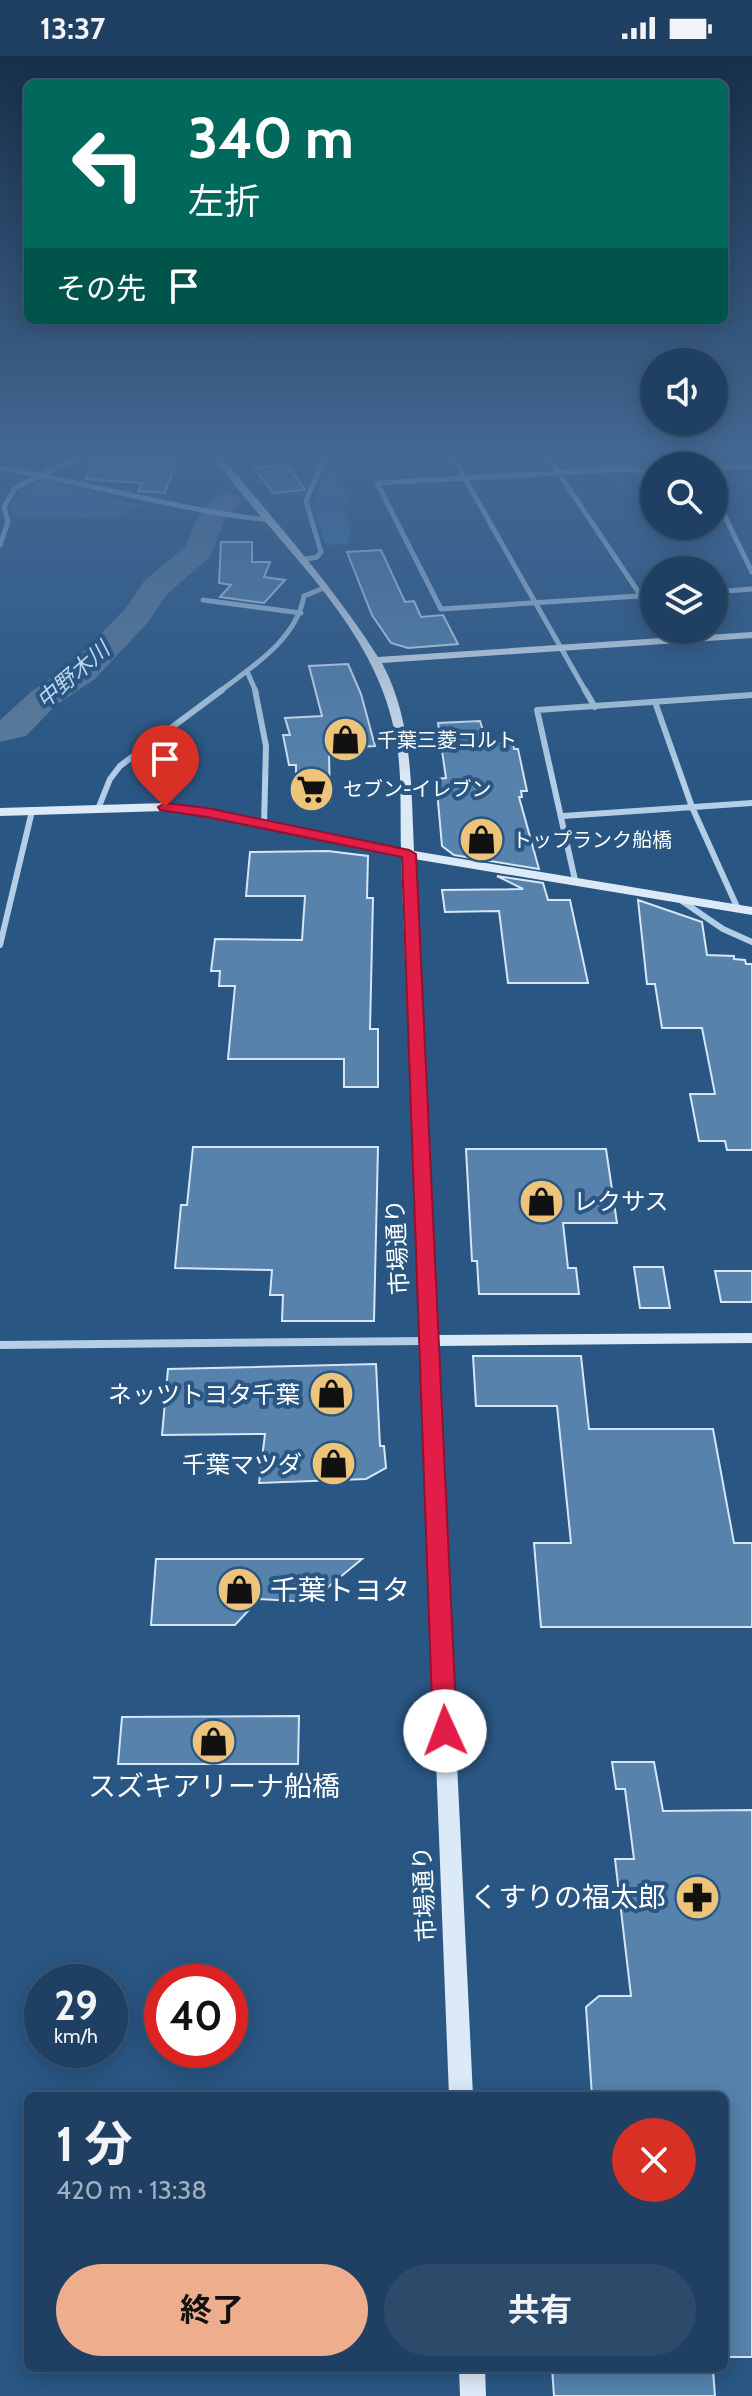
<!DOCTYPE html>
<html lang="ja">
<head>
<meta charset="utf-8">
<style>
  body { margin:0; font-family:Cabin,"Noto Sans JP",sans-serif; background:#2c4b6b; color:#f1f3f6; height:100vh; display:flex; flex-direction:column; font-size:30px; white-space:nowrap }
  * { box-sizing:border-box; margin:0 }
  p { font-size:26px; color:#a1afbe }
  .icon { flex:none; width:44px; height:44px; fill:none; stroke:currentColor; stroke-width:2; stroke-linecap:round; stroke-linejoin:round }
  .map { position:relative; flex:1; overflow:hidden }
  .sheet { position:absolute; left:24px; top:2036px; width:704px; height:280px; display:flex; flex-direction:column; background:#1f4062; border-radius:12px; box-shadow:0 4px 20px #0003,0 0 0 2px #3c5977 }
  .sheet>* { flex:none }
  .hud { position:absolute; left:24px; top:24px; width:704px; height:244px; border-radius:12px; box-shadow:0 4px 20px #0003,0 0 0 2px #3c5977; background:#00695c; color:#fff; overflow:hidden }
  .tools { position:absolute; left:640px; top:292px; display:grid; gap:16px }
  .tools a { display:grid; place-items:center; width:88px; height:88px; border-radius:50%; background:#1f4062; box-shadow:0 4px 20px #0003,0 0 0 2px #3c5977; font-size:40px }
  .speed { position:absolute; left:24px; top:1908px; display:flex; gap:16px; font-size:40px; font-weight:700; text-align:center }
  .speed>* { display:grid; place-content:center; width:104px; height:104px; border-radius:50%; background:#1f4062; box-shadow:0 4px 20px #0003,0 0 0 2px #3c5977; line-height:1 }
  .speed small { font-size:20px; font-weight:400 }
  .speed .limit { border:12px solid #d22; background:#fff; color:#111 }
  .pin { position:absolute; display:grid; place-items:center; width:68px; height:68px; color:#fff; margin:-82px -34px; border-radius:50% 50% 50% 0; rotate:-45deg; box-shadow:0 0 8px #0007 }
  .pin .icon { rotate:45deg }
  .me { position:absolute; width:88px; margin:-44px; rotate:358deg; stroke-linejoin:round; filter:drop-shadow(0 0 6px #0008) }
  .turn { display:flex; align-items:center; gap:28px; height:168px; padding:0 32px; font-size:36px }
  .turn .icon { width:104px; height:104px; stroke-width:2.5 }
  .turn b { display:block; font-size:56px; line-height:68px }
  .then { display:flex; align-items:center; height:76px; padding:0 32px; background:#0003; gap:16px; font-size:30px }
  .round { display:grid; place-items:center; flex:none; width:84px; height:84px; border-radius:42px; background:#2c4b6b }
  .headline { display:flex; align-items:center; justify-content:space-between; height:136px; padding:0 32px }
  h1 { font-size:48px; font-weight:700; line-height:60px }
  .button { display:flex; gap:16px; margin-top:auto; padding:16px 32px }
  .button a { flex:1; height:92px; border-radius:48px; background:#eead8d; color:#111; font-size:32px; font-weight:700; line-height:92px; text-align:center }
  .button a+a { background:#2c4b6b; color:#f1f3f6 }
  .status { display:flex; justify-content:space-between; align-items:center; height:56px; padding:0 40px; background:#1f4062; direction:ltr }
  .status svg { height:22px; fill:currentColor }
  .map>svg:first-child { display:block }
</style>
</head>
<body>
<div class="status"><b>13:37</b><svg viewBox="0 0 49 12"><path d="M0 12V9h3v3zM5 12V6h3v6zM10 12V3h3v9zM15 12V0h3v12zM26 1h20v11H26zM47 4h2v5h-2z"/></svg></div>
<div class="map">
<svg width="752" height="2340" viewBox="0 0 752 2340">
  <rect width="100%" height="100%" fill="#295683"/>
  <path fill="#3e709f" d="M332,398H358L341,421L348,443L344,452L351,476L347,488L326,489L312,453L321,421Z
    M553,398H704L699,406L665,405L664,410H654V414L625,411L570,414L563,412Z
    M40,425H49L143,450L113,462L13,460L12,447L23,434Z"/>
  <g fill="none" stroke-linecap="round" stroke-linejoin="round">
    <path fill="#5c7b9a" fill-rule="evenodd" d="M228,437L238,440L242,446L224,464L211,500L167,538L149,565L95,623L56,649L26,680L0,686V664L32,635L71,609L126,552L144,525L186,490L200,455L218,440Z"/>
  </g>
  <path fill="#5682ac" stroke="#d6e6f5" stroke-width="2" d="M96,398H179L165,437L138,435L142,427L85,423Z
    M287,409L305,434L273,437L254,412Z
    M221,486H252V506H270L264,521L285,524L264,547L220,541L231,529L219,527Z
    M381,494L405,546L414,545L421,561L443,559L458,588L408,592L391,587L372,559L347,496Z
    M348,608L361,638L375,690L357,691L359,696L329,697L330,746L296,747V709H289L283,679H290L285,662L322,660L309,610Z
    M480,665L487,687H513L514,693H518L527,735H521L522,741H519L539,813L454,799L442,790L436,723L446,722L438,667Z
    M328,795L368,800L367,842H373L370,973H378V1031H344V1003H228L235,930H219L220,915H211L215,883L302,884L305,840H246L250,796Z
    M497,820L543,827L548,844H570L588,927H508L499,855L445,856L442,834L523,833Z
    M638,844L702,866L707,899L734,900V903L745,904L746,908H752V1094H727L725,1085H699L690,1038H715L702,972H662L655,928H647Z
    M193,1091H378L374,1265H282L283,1239H270L272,1214L175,1212L181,1149H187Z
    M466,1093H606L617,1167H563L568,1212H576L579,1238H479L477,1205H472Z
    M634,1211H663L670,1252H640Z
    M715,1215H752V1246H721Z
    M473,1300H581L589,1373H713L734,1487H752V1571H541L534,1487H571L557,1350H476Z
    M376,1308L380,1390H384L386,1412L366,1423L259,1427L265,1378L162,1379L168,1313Z
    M156,1503H362L310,1546L259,1543L235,1569H151Z
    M299,1660L298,1708H118L122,1661Z
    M612,1706H654L663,1755L752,1754V2301H724V2040H592L586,1951L599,1940H631L615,1803H634L625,1733H616Z
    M552,2312L713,2314L715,2340H554Z"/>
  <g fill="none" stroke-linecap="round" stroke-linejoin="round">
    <path stroke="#b3cee6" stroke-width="5" d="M451,398L586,636
      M546,398L641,540
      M704,410L711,398
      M714,411H752
      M0,412C90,427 177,454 268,464
      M654,416L626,413L377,427L441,553L654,539
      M714,438L752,516
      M0,489L8,466L4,451L15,432L85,398
      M301,504L317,501L321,496L306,445L326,398
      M714,536L752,533
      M203,544L301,557
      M247,615L256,636
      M219,636C253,610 296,584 304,540L324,532"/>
    <path stroke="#b3cee6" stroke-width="6" d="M255,634L266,690L264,769
      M585,634L595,651
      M655,646L692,751L738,853
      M98,753L110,723L120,710L222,634
      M563,760L752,747
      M575,824L537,654L752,639
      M679,843L723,873L752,886
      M0,889L32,755"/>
    <path stroke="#b3cee6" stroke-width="8" d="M0,1289L427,1285"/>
    <path fill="#dce9f6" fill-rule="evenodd" d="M212,398H220C274,465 332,528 378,601L752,576V582L382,607C413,665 411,731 414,795L752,851V859L414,803L437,1279L752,1277V1287L437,1290L473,2040H449L401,800L207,760L165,755L0,760V752L165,747L207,752L401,793C400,759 402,722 397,689C380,569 276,491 212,398Z
      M459,2312H485L486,2340H460Z"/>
  </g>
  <linearGradient id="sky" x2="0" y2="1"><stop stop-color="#172f48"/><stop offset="0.55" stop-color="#436893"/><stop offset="1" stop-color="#436893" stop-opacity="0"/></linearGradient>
  <rect width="752" height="725" fill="url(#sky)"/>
  <path fill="#e11d48" stroke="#92132f" stroke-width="2" d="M165,747L207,752L409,794L416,798L457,1675L454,1682L445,1685L437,1682L433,1675L402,801L207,761L160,754L158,751Z"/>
  <defs>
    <symbol id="shop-disc" viewBox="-11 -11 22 22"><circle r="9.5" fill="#edc47a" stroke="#295683"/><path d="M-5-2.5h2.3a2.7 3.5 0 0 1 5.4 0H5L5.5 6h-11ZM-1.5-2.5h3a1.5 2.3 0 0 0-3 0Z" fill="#111"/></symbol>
    <symbol id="supermarket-disc" viewBox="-11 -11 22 22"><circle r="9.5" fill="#edc47a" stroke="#295683"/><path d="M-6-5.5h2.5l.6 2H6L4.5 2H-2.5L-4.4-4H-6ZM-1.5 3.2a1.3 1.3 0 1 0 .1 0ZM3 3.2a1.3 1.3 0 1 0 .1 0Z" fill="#111"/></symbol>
    <symbol id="pharmacy-disc" viewBox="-11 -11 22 22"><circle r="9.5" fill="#edc47a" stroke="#295683"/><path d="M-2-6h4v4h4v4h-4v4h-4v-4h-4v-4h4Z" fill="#111"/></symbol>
  </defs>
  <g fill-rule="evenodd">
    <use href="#shop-disc" x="320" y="658" width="51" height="51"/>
    <use href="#supermarket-disc" x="286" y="708" width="51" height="51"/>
    <use href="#shop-disc" x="456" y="758" width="51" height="51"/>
    <use href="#shop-disc" x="516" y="1120" width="51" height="51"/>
    <use href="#shop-disc" x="306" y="1312" width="51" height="51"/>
    <use href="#shop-disc" x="308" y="1382" width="51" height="51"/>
    <use href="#shop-disc" x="214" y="1508" width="51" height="51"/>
    <use href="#shop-disc" x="188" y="1660" width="51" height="51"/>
    <use href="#pharmacy-disc" x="672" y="1816" width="51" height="51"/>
  </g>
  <g text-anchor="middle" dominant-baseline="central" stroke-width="8" stroke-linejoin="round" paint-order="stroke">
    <g font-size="20" fill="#fff" stroke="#295683" text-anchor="start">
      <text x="377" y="684">千葉三菱コルト</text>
      <text x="343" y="733">セブン-イレブン</text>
      <text x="512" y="784">トップランク船橋</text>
    </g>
    <g font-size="22" font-style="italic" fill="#bed7ee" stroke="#295683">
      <text transform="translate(73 619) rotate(-41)">中野木川</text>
    </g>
    <g font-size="24" fill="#fff" stroke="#295683" text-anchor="end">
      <text x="573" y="1145" text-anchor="start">レクサス</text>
      <text x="300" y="1338">ネッツトヨタ千葉</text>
      <text x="302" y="1408">千葉マツダ</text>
    </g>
    <g font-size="24" fill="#fff" stroke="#295683">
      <text transform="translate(397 1191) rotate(-93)">市場通り</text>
      <text transform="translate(424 1838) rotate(-93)">市場通り</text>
    </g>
    <g font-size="28" fill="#fff" stroke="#295683" text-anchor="start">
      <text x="270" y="1534">千葉トヨタ</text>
      <text x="214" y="1730" text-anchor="middle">スズキアリーナ船橋</text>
      <text x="666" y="1841" text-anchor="end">くすりの福太郎</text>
    </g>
  </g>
</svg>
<div class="tools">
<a><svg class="icon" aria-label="sound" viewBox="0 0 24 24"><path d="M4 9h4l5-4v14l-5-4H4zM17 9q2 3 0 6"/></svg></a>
<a><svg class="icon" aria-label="search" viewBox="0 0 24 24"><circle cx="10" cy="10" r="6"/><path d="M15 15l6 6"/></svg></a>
<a><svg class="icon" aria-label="layers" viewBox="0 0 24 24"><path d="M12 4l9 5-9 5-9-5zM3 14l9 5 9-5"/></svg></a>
</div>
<div class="speed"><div>29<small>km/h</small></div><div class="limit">40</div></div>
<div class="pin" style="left:165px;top:751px;background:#d93025"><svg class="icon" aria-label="arrive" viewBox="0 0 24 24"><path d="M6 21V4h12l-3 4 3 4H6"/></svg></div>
<svg class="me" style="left:445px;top:1675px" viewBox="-20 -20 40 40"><circle r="19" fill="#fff"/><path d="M0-13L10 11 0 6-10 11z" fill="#e11d48"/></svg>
<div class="hud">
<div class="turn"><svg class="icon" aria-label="left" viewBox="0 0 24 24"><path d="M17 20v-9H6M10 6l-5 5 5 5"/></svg><div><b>340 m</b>左折</div></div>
<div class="then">その先<svg class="icon" aria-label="arrive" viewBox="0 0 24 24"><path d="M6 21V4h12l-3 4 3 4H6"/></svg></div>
</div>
<section class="sheet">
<div class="headline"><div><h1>1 分</h1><p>420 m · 13:38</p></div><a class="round" style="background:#d93025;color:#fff"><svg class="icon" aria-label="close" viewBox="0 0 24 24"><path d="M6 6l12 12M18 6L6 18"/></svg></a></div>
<div class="button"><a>終了</a><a>共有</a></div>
</section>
</div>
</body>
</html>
